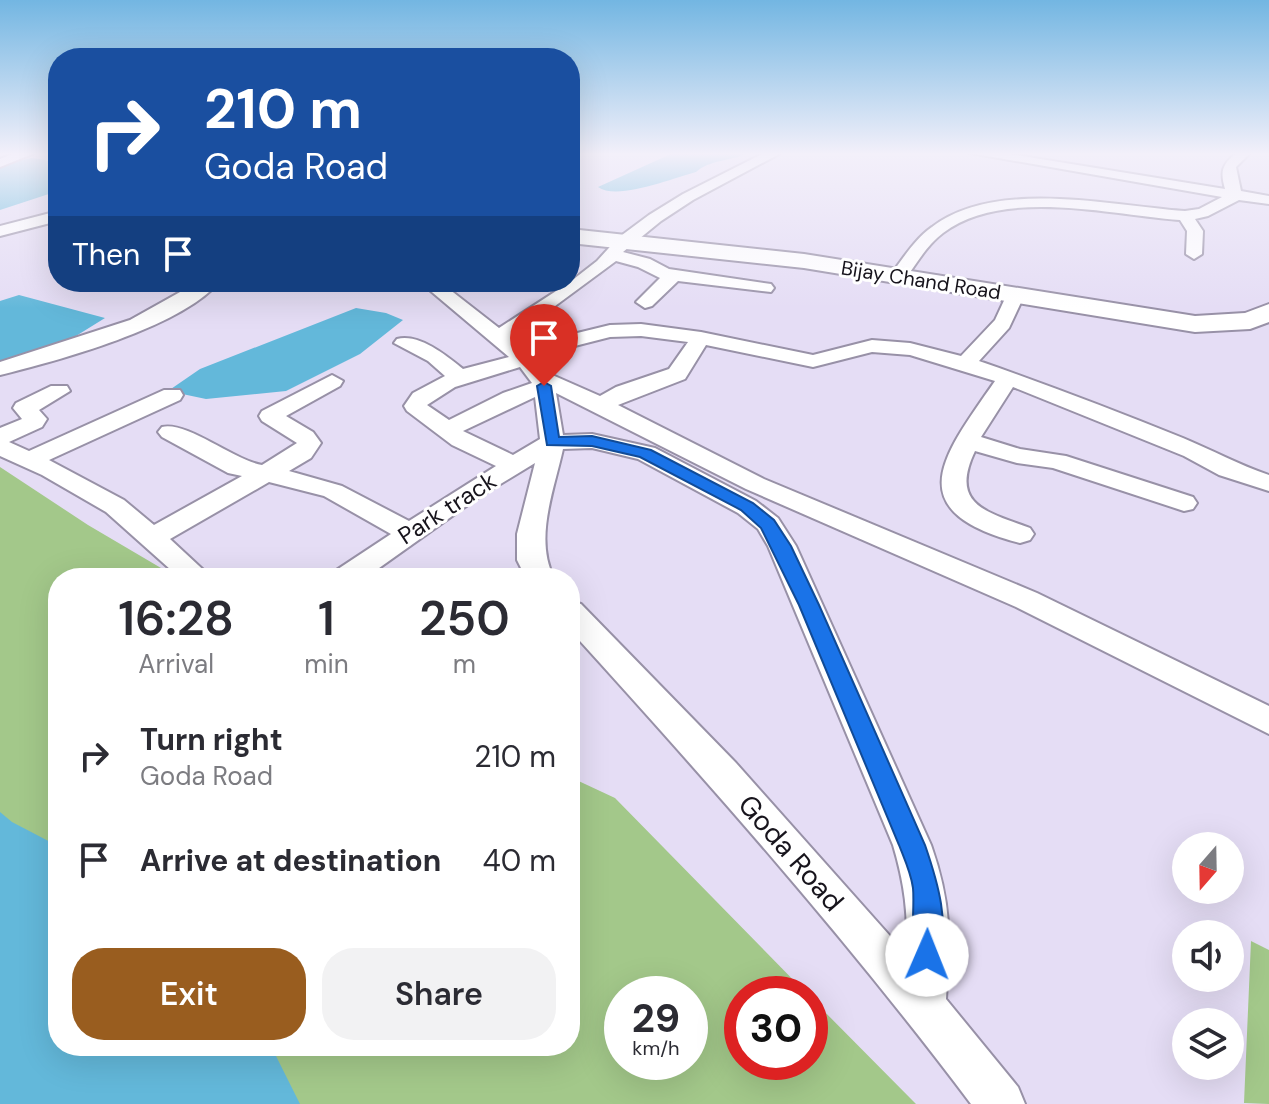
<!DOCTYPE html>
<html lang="en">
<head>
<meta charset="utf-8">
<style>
  body { margin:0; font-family:"DM Sans",sans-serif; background:#f2f2f3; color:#2b2b33; height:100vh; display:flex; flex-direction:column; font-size:30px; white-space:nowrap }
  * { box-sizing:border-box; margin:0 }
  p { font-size:26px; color:#7c7c81 }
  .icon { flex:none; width:44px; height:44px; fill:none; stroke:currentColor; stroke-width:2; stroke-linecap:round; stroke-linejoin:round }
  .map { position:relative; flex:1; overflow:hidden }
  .side { position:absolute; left:48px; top:568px; width:532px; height:488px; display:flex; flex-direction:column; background:#fff; border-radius:32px; box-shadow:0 8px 32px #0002 }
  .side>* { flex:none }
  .top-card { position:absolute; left:48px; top:48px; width:532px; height:244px; border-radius:32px; box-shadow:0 8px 32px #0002; background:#1a4fa0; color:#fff; overflow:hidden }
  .needle { width:52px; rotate:200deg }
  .tools { position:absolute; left:1172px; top:832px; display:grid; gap:16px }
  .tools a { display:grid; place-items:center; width:72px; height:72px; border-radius:50%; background:#fff; box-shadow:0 8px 32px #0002; font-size:40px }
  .speed { position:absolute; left:604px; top:976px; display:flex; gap:16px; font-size:40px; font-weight:700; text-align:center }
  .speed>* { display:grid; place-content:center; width:104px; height:104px; border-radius:50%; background:#fff; box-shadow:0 8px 32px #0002; line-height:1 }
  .speed small { font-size:20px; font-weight:400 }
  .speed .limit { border:12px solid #d22; background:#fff; color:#111 }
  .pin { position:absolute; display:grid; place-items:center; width:68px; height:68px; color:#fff; margin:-82px -34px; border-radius:50% 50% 50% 0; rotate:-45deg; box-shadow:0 0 8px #0007 }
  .pin .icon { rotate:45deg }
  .me { position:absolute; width:88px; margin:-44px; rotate:1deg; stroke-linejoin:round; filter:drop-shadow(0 0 6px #0008) }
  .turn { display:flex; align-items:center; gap:28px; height:168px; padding:0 24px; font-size:36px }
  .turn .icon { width:104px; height:104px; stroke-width:2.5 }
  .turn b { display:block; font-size:56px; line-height:68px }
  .then { display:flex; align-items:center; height:76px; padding:0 24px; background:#0003; gap:16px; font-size:30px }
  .eta { display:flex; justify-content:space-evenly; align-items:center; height:136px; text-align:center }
  .eta b { font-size:48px; font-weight:600; line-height:56px }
  .action { display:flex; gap:16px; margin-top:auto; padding:16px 24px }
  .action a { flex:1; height:92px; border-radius:32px; background:#995d1f; color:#fff; font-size:32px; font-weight:600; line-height:92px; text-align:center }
  .action a+a { background:#f2f2f3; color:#2b2b33 }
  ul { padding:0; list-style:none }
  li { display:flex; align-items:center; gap:24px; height:104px; padding:0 24px }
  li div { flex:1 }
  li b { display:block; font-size:30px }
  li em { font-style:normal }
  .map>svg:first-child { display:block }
</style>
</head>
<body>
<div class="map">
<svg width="1269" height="1104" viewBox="0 0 1269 1104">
  <rect width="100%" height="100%" fill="#e5ddf5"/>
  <path fill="#a3c88a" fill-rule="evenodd" d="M0,467L88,525L178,578H58V1046H570V777L615,798L807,994H742V1062H810V997L916,1104H0ZM622,994H690V1062H622Z
    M1251,941L1269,950V1104L1244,1103Z"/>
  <path fill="#63b8da" d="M673,153H748C731,161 709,160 696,172C673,178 617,201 598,187Z
    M32,158L58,162V191L0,210V164Z
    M19,295L105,318L55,349L0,368V301Z
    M356,308L386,313L403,320L360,354L286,391L206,399L168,391L200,369Z
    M0,812L12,822L58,846V1046H271L300,1104H0Z"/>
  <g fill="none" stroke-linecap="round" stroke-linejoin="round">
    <defs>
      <path id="street" d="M15,153H35L0,167V159Z
        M764,153H781L693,200L661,221L623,252L650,259L669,269L771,284L774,288L771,292L678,281L652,306L645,308L636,302L660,278L638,267L616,261L532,323L565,336L610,325L641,324L701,332L813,355L872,340L910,343L961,356L995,320L1008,292L1015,290L1024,296L1009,328L979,361C1048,385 1116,411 1183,438C1212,450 1239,465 1269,475V491L1219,475L1184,456L1013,387L981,437L1020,449L1066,456L1193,497L1197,503L1193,509L1184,511L1053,468L1017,463L975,451C949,505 987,512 1030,528L1034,534L1030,540L1020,543C897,511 943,456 995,381L910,355L872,352L813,367L706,345L685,379L618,405L764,479L1037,593L1269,706V734L1016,607L746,489L556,393L563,435L592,434L655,448L756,501L778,518L796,546L931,845C952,905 950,937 946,999L1018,1087L1025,1104H971C847,939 709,783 570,630V601L581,604L736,763L906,954C909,915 904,882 893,845L768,546L758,529L738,513L638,459L592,448L563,449C554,490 534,539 554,578H526L517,560V534L535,463L479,497L365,578H331L335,571L391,534L324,496L269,482L170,539L212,578H180L106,512L42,475L0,456V428L22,419L13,408L16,403L51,386H67L70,391L39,410L47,419L42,427L9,442L29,451L164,390H180L183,395L180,400L49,460L124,500L154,525L242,476L228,473L162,437L158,432L162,427C187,421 233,460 262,465L297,443L262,421L259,416L262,411L332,375L343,381L340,386L286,416L313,432L321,443L311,458L289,471L342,486L409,521L496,466L452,445L407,411L404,406L413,393L445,376L428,361L394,343L397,339C419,333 447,356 463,369L509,357L420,282H440L499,328L570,282L597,261L618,238L649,215L683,194ZM520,332L563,349L610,337L641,336L688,342L669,369L616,387L600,396L550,374L532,355L511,338ZM520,367L532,383L503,393L449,420L427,405L455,387ZM535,397L540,439L513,455L463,431Z
        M970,153H1004L1225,189C1220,171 1222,165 1236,153H1250L1236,167L1241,191L1269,196V204L1239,200L1208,216L1195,219L1203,231L1202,254L1194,259L1186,254L1187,231L1180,220C1111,215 1003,187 943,233C927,245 916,264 904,281H892L889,277L892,273C904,257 915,239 932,227C996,178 1111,206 1185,211L1199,209L1222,197Z
        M58,211V221L0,236V226Z
        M198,282H219C182,327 57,361 0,375V362L130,320Z
        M281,282H306L308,285L299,290Z"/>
      <path id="secondary" d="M570,229L804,254L1195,316L1245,313L1269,304V322L1250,329L1195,332L804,268L570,243Z"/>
    </defs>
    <use href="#street" stroke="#9891a7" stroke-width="4"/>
    <use href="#secondary" stroke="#9891a7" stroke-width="4"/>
    <use href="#street" fill="#fff" fill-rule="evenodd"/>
    <use href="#secondary" fill="#fff" fill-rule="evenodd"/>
  </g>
  <linearGradient id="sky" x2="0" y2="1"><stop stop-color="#73b6e2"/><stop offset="0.5" stop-color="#f3f0fa"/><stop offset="1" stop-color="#f3f0fa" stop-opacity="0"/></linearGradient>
  <rect width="1269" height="308" fill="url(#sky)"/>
  <path fill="#1a73e8" stroke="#114b97" stroke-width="2" d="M544,382L551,386L559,437L592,436L651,450L753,503L774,520L791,546L819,605L925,845C937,880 952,927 936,964L927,968L917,964C909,945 915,910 913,888C911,873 904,858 899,845L799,605L761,528L741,510L640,457L592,446L547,445L537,386Z"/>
  <g text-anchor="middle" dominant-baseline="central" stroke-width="6" stroke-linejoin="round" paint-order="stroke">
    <g font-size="20" fill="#17141c" stroke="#fff">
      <text transform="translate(921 280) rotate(9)">Bijay Chand Road</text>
    </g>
    <g font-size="24" fill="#17141c" stroke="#fff">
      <text transform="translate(447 508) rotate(-33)">Park track</text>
    </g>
    <g font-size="28" fill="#17141c" stroke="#fff">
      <text transform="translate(791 853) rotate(49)">Goda Road</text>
    </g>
  </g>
</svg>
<div class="tools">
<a><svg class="needle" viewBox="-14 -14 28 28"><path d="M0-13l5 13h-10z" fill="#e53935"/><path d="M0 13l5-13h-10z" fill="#7c7c81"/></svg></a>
<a><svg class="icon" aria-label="sound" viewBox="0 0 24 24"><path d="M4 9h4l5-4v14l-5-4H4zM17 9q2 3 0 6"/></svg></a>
<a><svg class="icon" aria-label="layers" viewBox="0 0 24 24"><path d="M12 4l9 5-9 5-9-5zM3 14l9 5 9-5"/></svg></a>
</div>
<div class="speed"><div>29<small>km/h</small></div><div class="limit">30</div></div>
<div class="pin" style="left:544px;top:386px;background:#d93025"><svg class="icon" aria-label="arrive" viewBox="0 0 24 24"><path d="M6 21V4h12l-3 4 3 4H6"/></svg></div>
<svg class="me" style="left:927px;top:955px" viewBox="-20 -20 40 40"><circle r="19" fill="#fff"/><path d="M0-13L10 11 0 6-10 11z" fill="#1a73e8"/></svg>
<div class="top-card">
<div class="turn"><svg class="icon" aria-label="right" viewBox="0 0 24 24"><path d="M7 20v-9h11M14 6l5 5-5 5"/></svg><div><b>210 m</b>Goda Road</div></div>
<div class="then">Then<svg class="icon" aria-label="arrive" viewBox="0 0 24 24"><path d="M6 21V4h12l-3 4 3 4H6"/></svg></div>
</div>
<section class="side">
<div class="eta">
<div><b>16:28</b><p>Arrival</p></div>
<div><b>1</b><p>min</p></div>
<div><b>250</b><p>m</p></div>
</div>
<ul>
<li><svg class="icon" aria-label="right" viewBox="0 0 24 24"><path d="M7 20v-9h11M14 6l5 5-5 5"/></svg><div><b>Turn right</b><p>Goda Road</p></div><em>210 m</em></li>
<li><svg class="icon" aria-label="arrive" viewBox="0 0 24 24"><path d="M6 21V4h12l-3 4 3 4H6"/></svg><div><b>Arrive at destination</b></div><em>40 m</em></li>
</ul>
<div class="action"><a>Exit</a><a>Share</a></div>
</section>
</div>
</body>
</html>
